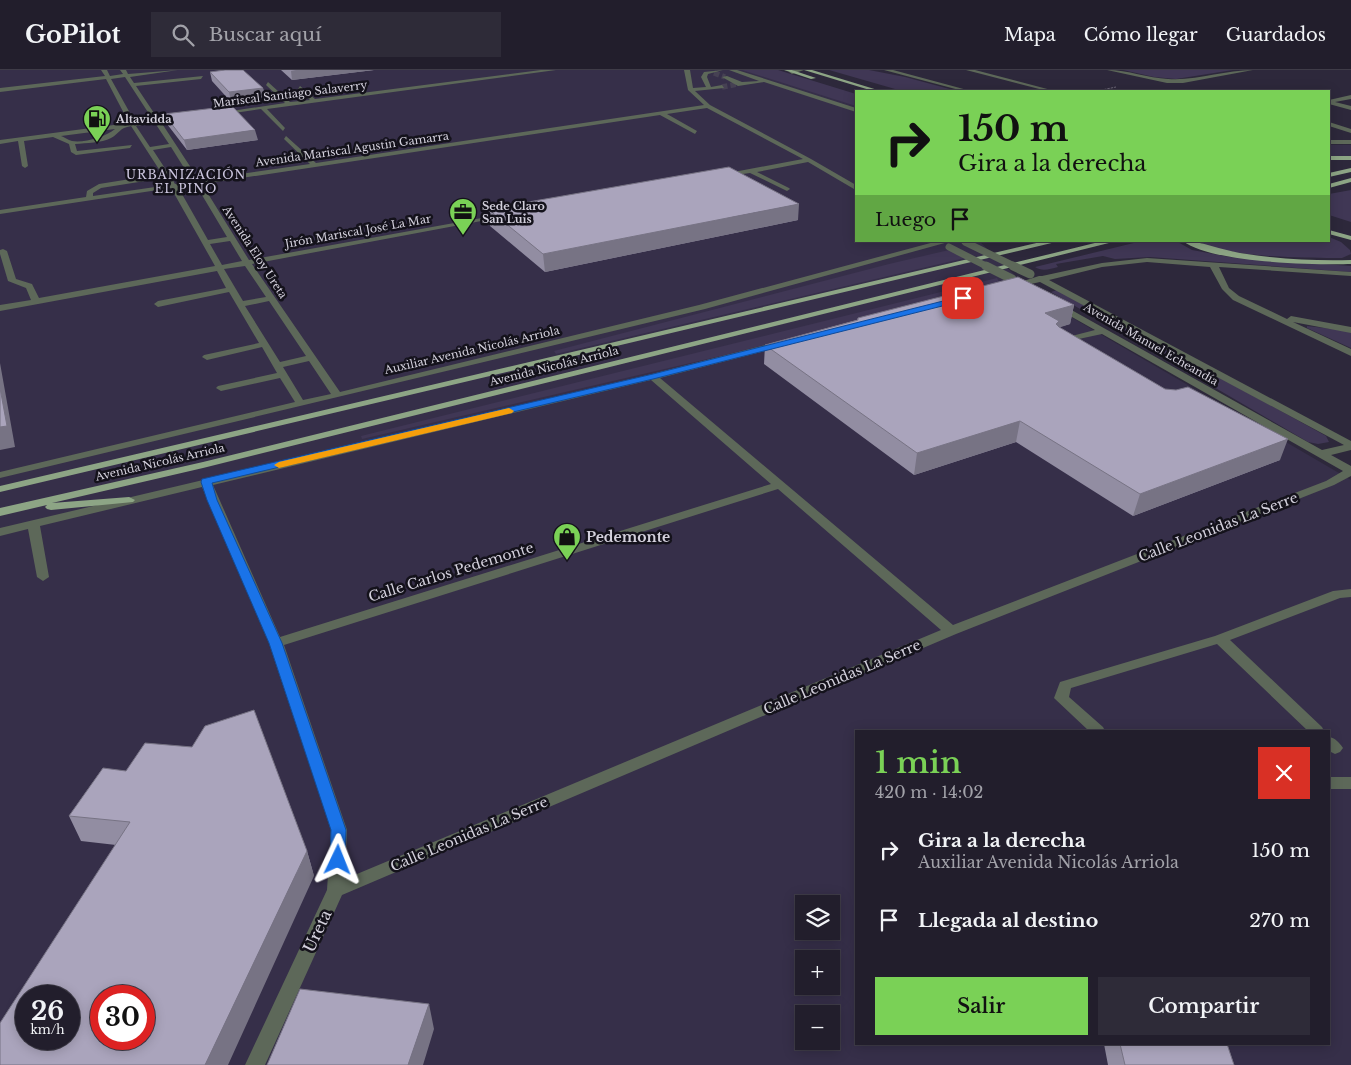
<!DOCTYPE html>
<html lang="es">
<head>
<meta charset="utf-8">
<style>
  body { margin:0; font-family:"Libre Baskerville",serif; background:#2e2b38; color:#f1f3f6; height:100vh; display:flex; flex-direction:column; font-size:19px; white-space:nowrap }
  * { box-sizing:border-box; margin:0 }
  p { font-size:16px; color:#a2a2a9 }
  .icon { flex:none; width:28px; height:28px; fill:none; stroke:currentColor; stroke-width:2; stroke-linecap:round; stroke-linejoin:round }
  .map { position:relative; flex:1; overflow:hidden }
  .details { position:absolute; left:855px; top:660px; width:475px; height:315px; display:flex; flex-direction:column; background:#221e2c; border-radius:0px; box-shadow:0 2px 12px #0003,0 0 0 1px #3f3c48 }
  .details>* { flex:none }
  .hud { position:absolute; left:855px; top:20px; width:475px; height:152px; border-radius:0px; box-shadow:0 2px 12px #0003,0 0 0 1px #3f3c48; background:#7ad156; color:#111; overflow:hidden }
  .buttons { position:absolute; left:795px; top:825px; display:grid; gap:10px }
  .buttons a { display:grid; place-items:center; width:45px; height:45px; border-radius:0px; background:#221e2c; box-shadow:0 2px 12px #0003,0 0 0 1px #3f3c48; font-size:25px }
  .speed { position:absolute; left:15px; top:915px; display:flex; gap:10px; font-size:25px; font-weight:700; text-align:center }
  .speed>* { display:grid; place-content:center; width:65px; height:65px; border-radius:50%; background:#221e2c; box-shadow:0 2px 12px #0003,0 0 0 1px #3f3c48; line-height:1 }
  .speed small { font-size:12px; font-weight:400 }
  .speed .limit { border:8px solid #d22; background:#fff; color:#111 }
  .pin { position:absolute; display:grid; place-items:center; width:42px; height:42px; color:#fff; margin:-21px; border-radius:10px; box-shadow:0 2px 8px #0006 }
  .me { position:absolute; width:55px; margin:-28px; rotate:2deg; stroke-linejoin:round; filter:drop-shadow(0 0 4px #0008) }
  .turn { display:flex; align-items:center; gap:18px; height:105px; padding:0 20px; font-size:22px }
  .turn .icon { width:65px; height:65px; stroke-width:2.5 }
  .turn b { display:block; font-size:35px; line-height:42px }
  .then { display:flex; align-items:center; height:48px; padding:0 20px; background:#0003; gap:10px; font-size:19px }
  .round { display:grid; place-items:center; flex:none; width:52px; height:52px; border-radius:0px; background:#2e2b38 }
  .overview { display:flex; align-items:center; justify-content:space-between; height:85px; padding:0 20px }
  h1 { font-size:30px; font-weight:600; line-height:38px; color:#7ad156 }
  .button { display:flex; gap:10px; margin-top:auto; padding:10px 20px }
  .button a { flex:1; height:58px; border-radius:0px; background:#7ad156; color:#111; font-size:20px; font-weight:600; line-height:58px; text-align:center }
  .button a+a { background:#2e2b38; color:#f1f3f6 }
  ul { padding:0; list-style:none }
  li { display:flex; align-items:center; gap:15px; height:70px; padding:0 20px }
  li div { flex:1 }
  li b { display:block; font-size:19px }
  li em { font-style:normal }
  header { display:flex; align-items:center; gap:30px; box-sizing:border-box; height:70px; padding:0 25px; background:#221e2c; border-bottom:1px solid #3f3c48 }
  header strong { font-size:24px }
  nav { display:flex; gap:28px; margin-inline-start:auto; font-size:18px }
  .search { width:350px; height:45px; background:#2e2b38; display:flex; align-items:center; gap:12px; box-sizing:border-box; padding:0 18px; border-radius:0px; color:#a2a2a9; font-size:19px }
  .map>svg:first-child { display:block }
</style>
</head>
<body>
<header>
<strong>GoPilot</strong>
<div class="search"><svg class="icon" aria-label="search" viewBox="0 0 24 24"><circle cx="10" cy="10" r="6"/><path d="M15 15l6 6"/></svg>Buscar aquí</div>
<nav><a>Mapa</a><a>Cómo llegar</a><a>Guardados</a></nav>
</header>
<div class="map">
<svg width="1351" height="995" viewBox="0 0 1351 995">
  <rect width="100%" height="100%" fill="#2d283b"/>
  <path fill="#362f49" fill-rule="evenodd" d="M0,0H757L856,31V171H979L1040,229L1351,410V995H0ZM856,661H1329V974H856ZM804,834H831V861H804ZM804,889H831V916H804ZM26,926H69V969H26ZM101,926H144V969H101ZM804,944H831V971H804Z
    M1329,75H1351V87H1329Z"/>
  <path fill="#403755" d="M742,0H778L856,24V36Z
    M829,0H869L905,7L957,21H902Z
    M1123,0H1233L1176,9L1154,7Z
    M1351,120V152L1329,145V124Z
    M1329,167L1341,172L1350,180L1351,184L1342,188H1333C1300,188 1223,187 1197,171H1329Z
    M1142,171H1176L1192,180L1230,187L1351,196V202L1150,187L1115,189L1103,186L1056,194L1058,197C1050,199 1042,202 1035,197Z
    M949,180L965,188L556,284L554,281L889,194Z
    M997,208L1000,214L725,285L362,369L361,366Z
    M1057,220L1069,224L1326,366L1329,372L1318,374L1308,372L1051,222Z
    M1307,256L1351,261V278L1307,258Z"/>
  <g fill="none" stroke-linecap="round" stroke-linejoin="round">
    <path stroke="#464153" stroke-width="5.5" stroke-dasharray="5.5 3" stroke-linecap="butt" d="M714,3L725,7
      M722,17L738,14"/>
    <path stroke="#6d6979" stroke-width="1" stroke-dasharray="2.5 1" stroke-linecap="butt" d="M1097,21L1116,17"/>
    <path fill="#5d6859" fill-rule="evenodd" d="M101,0H107L110,6L123,4L120,0H126L128,4L178,0L130,7L134,13L203,6L201,9L136,16L158,49L181,46L184,48L161,52L199,110L310,94L284,69L286,66L316,93L704,35L688,20L684,0H690L693,18L706,17L701,7L704,2L723,0L708,4L707,7L711,17L722,15L724,18L695,21L710,35L811,89L856,115V120L854,119L808,92L757,102L789,118L790,119L787,121L750,103L721,107V105L723,104L803,89L707,38L667,44L697,61L695,64L660,45L202,114L249,190L504,144L508,146L252,194L340,322L699,235L938,171H952L705,239L0,408V402L295,332L280,308L221,321L216,318L218,316L277,303L262,277L207,290L202,287L204,285L259,273L229,222L158,237L154,234L158,231L226,218L217,201L0,241V235L31,230L26,218L8,211L0,184V180L3,179L7,181L16,209L32,214L39,228L215,196L171,118L0,144V140L86,127L87,121L99,114L162,104L131,56C119,58 120,63 111,68C101,73 87,73 75,74L77,81L132,75L130,78L76,85L71,82L69,74L53,67L24,71L28,96L25,98L22,96L18,71L0,74V70L129,53L106,9L0,22V18L105,6ZM125,7L153,50L135,52L111,9ZM155,53L169,74L150,77L136,56ZM115,59C106,67 84,73 72,71C68,70 64,67 61,66ZM171,77L186,101L168,103L153,80ZM189,104L193,111L175,114L171,107ZM164,108L169,115L93,126V123L101,118ZM196,115L227,167L208,170L178,117ZM230,171L242,191L222,195L210,174ZM245,196L266,227L243,231L224,199ZM269,231L306,286L280,292L245,236ZM309,291L331,324L303,330L283,297Z
      M541,0H556L267,39L285,58L283,61L261,39L221,45L218,43L285,33L266,15L268,12L290,32L310,30L298,19L300,16L315,29Z
      M729,0H737L856,38V42L764,12L738,16L722,7L727,6L742,12L759,11Z
      M794,0H804L792,4L789,2Z
      M884,0H893L971,21H963Z
      M966,0H975L1055,21H1047Z
      M1107,0C1128,0 1148,8 1168,9C1197,11 1224,0 1253,0L1183,13H1167Z
      M1351,25V29L1335,32L1351,36V40L1329,34V30Z
      M1329,52L1351,59V63L1329,56Z
      M1329,70H1351V74H1329Z
      M1147,188L1351,202V206L1219,197L1229,218L1239,226L1287,249L1291,246L1351,257V263L1293,252L1351,279V286L1233,230L1222,219L1210,197L1147,192L1102,197L1049,210L1351,371V380L1331,385L1351,396V406L1334,415L956,564L342,825L265,995H245L327,820L331,760L269,573L202,417L40,456L49,507L43,511L37,507L28,459L0,466V458L652,304L781,271L786,274L784,276L660,308L953,555L1326,411L1343,401L1102,264L1060,273V269L1095,260L1056,238L1055,236L1059,233L1322,380L1344,375L1040,212L1012,218L1008,216L1039,206H1042L1102,193ZM651,310L771,414L280,567L213,415ZM778,419L941,560L345,809L347,760L284,575Z
      M1351,519V527L1340,528L1230,570L1322,657L1324,661H1308L1217,574L1071,618L1069,627L1103,657L1105,661H1089L1054,628L1060,612L1215,566L1333,521Z
      M1329,667C1335,668 1339,672 1343,678L1340,682L1335,684L1329,681Z
      M1329,707H1351V719H1329Z"/>
    <path fill="#8da585" fill-rule="evenodd" d="M784,0H792L816,8L811,9Z
      M804,0H812L881,21H873Z
      M1329,86H1351V90H1329Z
      M1351,98V102L1329,107V103Z
      M1351,108V112L1329,118V114Z
      M1329,160L1351,166V170L1329,164Z
      M1045,171H1060L0,422V416Z
      M1103,171H1117L203,398L52,433L129,427L135,430L133,432L51,440L47,439L45,437L47,435L0,446V438L203,392Z
      M1183,171C1202,171 1221,180 1240,183C1276,189 1314,191 1351,190V194C1314,195 1211,193 1183,171Z"/>
    <path stroke="#5d6859" stroke-width="7" d="M965,172L1016,197
      M949,177L988,197"/>
    <path stroke="#5d6859" stroke-width="9" d="M986,196L1012,209
      M1013,196L1030,204"/>
  </g>
  <path fill="#928da2" d="M281,0H374L292,10Z
    M210,2L263,18L265,27L231,32L212,11Z
    M164,44L258,70L187,80L167,54Z
    M488,139L798,150L545,202L490,156Z
    M1074,235L1070,254L1059,257L1280,390L1133,446L1016,372L914,405L764,294L765,275L857,250L858,248Z
    M103,698L307,781L314,806L116,775L81,771L69,746Z
    M1104,974H1227L1234,995H1108Z"/>
  <path fill="#777384" d="M296,0H374L292,10L291,1Z
    M263,18L265,27L231,32L229,22Z
    M255,60L258,70L187,80L184,70Z
    M799,134L798,150L545,202L543,184Z
    M1074,235L1070,254L1058,258L1045,243Z
    M0,293L15,377L0,380Z
    M1020,351L1016,372L914,405L917,383Z
    M1288,369L1280,390L1133,446L1140,424Z
    M307,781L314,806L228,995H205Z
    M429,934L434,959L423,995H408Z"/>
  <path fill="#aaa4bc" stroke="#777384" fill-rule="evenodd" d="M225,0H243L263,18L229,22L210,2Z
    M232,36L255,60L184,70L164,44Z
    M729,97L799,134L543,184L488,139Z
    M1018,207L1074,235L1045,243L1059,251L1056,254L1059,257L1165,319L1176,320L1188,317L1288,369L1140,424L1020,351L917,383L765,275L858,250V248Z
    M0,318L7,356L0,357Z
    M254,640L307,781L205,995H0V953L130,752L69,746L103,698L126,701L145,673L192,677L205,656ZM26,926H69V969H26ZM101,926H144V969H101Z
    M300,919L429,934L408,995H267Z
    M1120,974H1227L1234,995H1125Z"/>
  <path fill="#1a73e8" stroke="#114b97" d="M963,226L967,228L966,230L653,309L212,413L217,430L282,573L346,760L345,790L343,794L338,796L332,794L330,790L331,760L269,573L207,430L201,412L202,409L653,304Z"/>
  <path fill="#f59e0b" d="M509,338L514,341L512,343L279,398L274,395L279,392Z"/>
  <defs>
    <symbol id="fuel-pin" viewBox="-11 -11 22 30"><path d="M0 17L-7.5 6A9.5 9.5 0 1 1 7.5 6Z" fill="#7ad156" stroke="#14121b"/><path d="M-5.5-6h7V0h2V4h1.3V-2.5L3-4.5l.8-.8L6-3V5H2.5V1h-1V6h-7ZM-4.2-4.7v3.2H.2V-4.7Z" fill="#111"/></symbol>
    <symbol id="office-pin" viewBox="-11 -11 22 30"><path d="M0 17L-7.5 6A9.5 9.5 0 1 1 7.5 6Z" fill="#7ad156" stroke="#14121b"/><path d="M-6-3h4V-5.5h4V-3h4V5H-6ZM-1-4.5V-3h2v-1.5ZM-6 0V1H6V0Z" fill="#111"/></symbol>
    <symbol id="shop-pin" viewBox="-11 -11 22 30"><path d="M0 17L-7.5 6A9.5 9.5 0 1 1 7.5 6Z" fill="#7ad156" stroke="#14121b"/><path d="M-5-2.5h2.3a2.7 3.5 0 0 1 5.4 0H5L5.5 6h-11ZM-1.5-2.5h3a1.5 2.3 0 0 0-3 0Z" fill="#111"/></symbol>
  </defs>
  <g fill-rule="evenodd">
    <use href="#fuel-pin" x="81" y="33" width="32" height="43"/>
    <use href="#office-pin" x="447" y="126" width="32" height="43"/>
    <use href="#shop-pin" x="551" y="451" width="32" height="43"/>
  </g>
  <g text-anchor="middle" dominant-baseline="central" stroke-width="5" stroke-linejoin="round" paint-order="stroke">
    <g font-size="11" fill="#d3d0dc" stroke="#14121b">
      <text transform="translate(290 24) rotate(-7)">Mariscal Santiago Salaverry</text>
      <text transform="translate(352 79) rotate(-8)">Avenida Mariscal Agustin Gamarra</text>
      <text transform="translate(358 161) rotate(-10)">Jirón Mariscal José La Mar</text>
      <text transform="translate(255 182) rotate(57)">Avenida Eloy Ureta</text>
      <text transform="translate(1151 274) rotate(30)">Avenida Manuel Echeandía</text>
      <text transform="translate(472 280) rotate(-13)">Auxiliar Avenida Nicolás Arriola</text>
      <text transform="translate(554 296) rotate(-14)">Avenida Nicolás Arriola</text>
      <text transform="translate(160 392) rotate(-13)">Avenida Nicolás Arriola</text>
    </g>
    <g font-size="11" font-weight="bold" fill="#d3d0dc" stroke="#14121b" text-anchor="start">
      <text x="116" y="49">Altavidda</text>
      <text x="482" y="136">Sede Claro<tspan x="482" dy="13">San Luis</tspan></text>
    </g>
    <g font-size="12" letter-spacing="1" fill="#cbc5de" stroke="#14121b">
      <text x="186" y="104">URBANIZACIÓN<tspan x="186" dy="14">EL PINO</tspan></text>
    </g>
    <g font-size="14" fill="#d3d0dc" stroke="#14121b">
      <text transform="translate(1218 457) rotate(-21)">Calle Leonidas La Serre</text>
      <text transform="translate(451 502) rotate(-17)">Calle Carlos Pedemonte</text>
      <text transform="translate(842 607) rotate(-23)">Calle Leonidas La Serre</text>
      <text transform="translate(469 764) rotate(-23)">Calle Leonidas La Serre</text>
    </g>
    <g font-size="14" font-weight="bold" fill="#d3d0dc" stroke="#14121b" text-anchor="start">
      <text x="586" y="467">Pedemonte</text>
    </g>
    <g font-size="16" fill="#d3d0dc" stroke="#14121b">
      <text transform="translate(317 861) rotate(-65)">Ureta</text>
    </g>
  </g>
</svg>
<div class="buttons">
<a><svg class="icon" aria-label="layers" viewBox="0 0 24 24"><path d="M12 4l9 5-9 5-9-5zM3 14l9 5 9-5"/></svg></a>
<a>+</a>
<a>−</a>
</div>
<div class="speed"><div>26<small>km/h</small></div><div class="limit">30</div></div>
<div class="pin" style="left:963px;top:228px;background:#d93025"><svg class="icon" aria-label="arrive" viewBox="0 0 24 24"><path d="M6 21V4h12l-3 4 3 4H6"/></svg></div>
<svg class="me" style="left:338px;top:790px" viewBox="-20 -20 40 40"><path d="M0-17L14 15 0 8-14 15z" fill="#1a73e8" stroke="#fff" stroke-width="4"/></svg>
<div class="hud">
<div class="turn"><svg class="icon" aria-label="right" viewBox="0 0 24 24"><path d="M7 20v-9h11M14 6l5 5-5 5"/></svg><div><b>150 m</b>Gira a la derecha</div></div>
<div class="then">Luego<svg class="icon" aria-label="arrive" viewBox="0 0 24 24"><path d="M6 21V4h12l-3 4 3 4H6"/></svg></div>
</div>
<section class="details">
<div class="overview"><div><h1>1 min</h1><p>420 m · 14:02</p></div><a class="round" style="background:#d93025;color:#fff"><svg class="icon" aria-label="close" viewBox="0 0 24 24"><path d="M6 6l12 12M18 6L6 18"/></svg></a></div>
<ul>
<li><svg class="icon" aria-label="right" viewBox="0 0 24 24"><path d="M7 20v-9h11M14 6l5 5-5 5"/></svg><div><b>Gira a la derecha</b><p>Auxiliar Avenida Nicolás Arriola</p></div><em>150 m</em></li>
<li><svg class="icon" aria-label="arrive" viewBox="0 0 24 24"><path d="M6 21V4h12l-3 4 3 4H6"/></svg><div><b>Llegada al destino</b></div><em>270 m</em></li>
</ul>
<div class="button"><a>Salir</a><a>Compartir</a></div>
</section>
</div>
</body>
</html>
